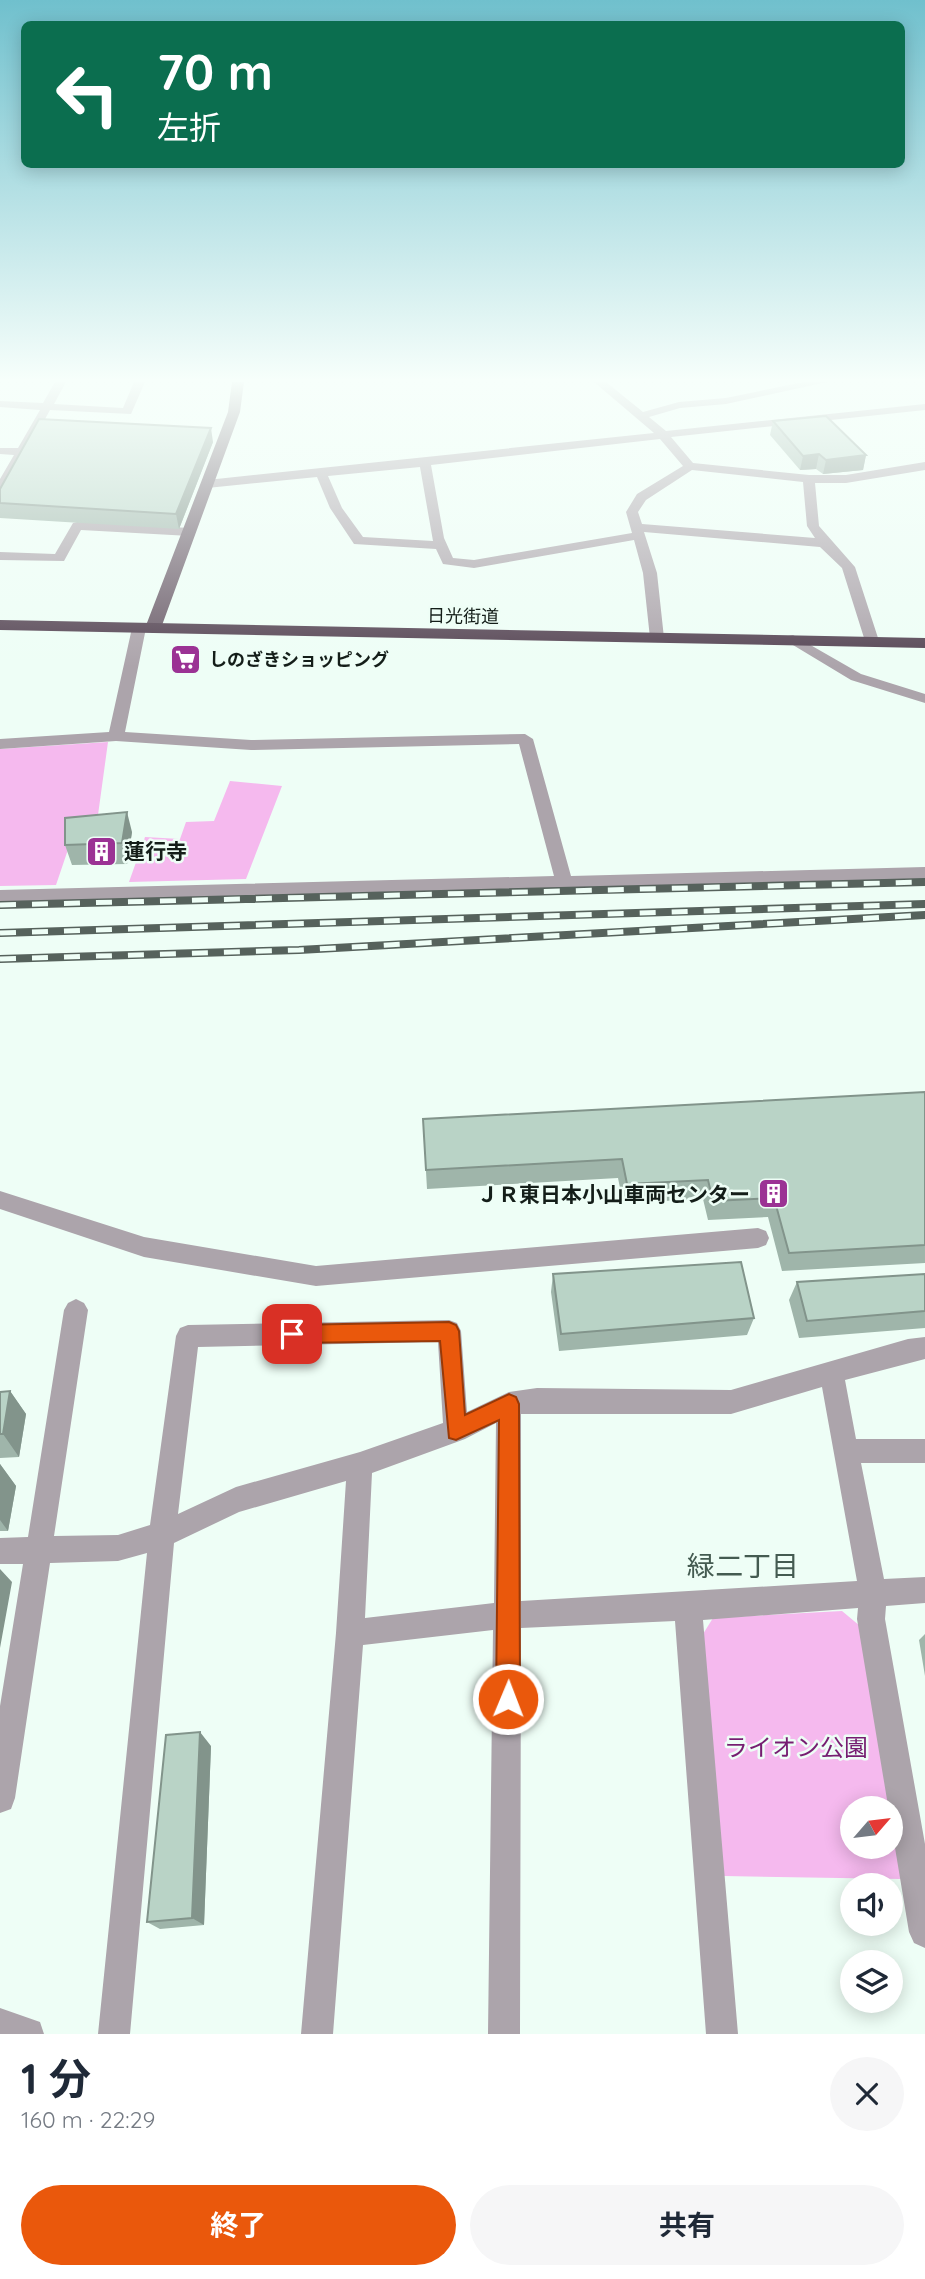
<!DOCTYPE html>
<html lang="ja">
<head>
<meta charset="utf-8">
<style>
  body { margin:0; font-family:Quicksand,"Noto Sans JP",sans-serif; background:#f6f6f7; color:#1f2937; height:100vh; display:flex; flex-direction:column; font-size:26px; white-space:nowrap }
  * { box-sizing:border-box; margin:0 }
  p { font-size:23px; color:#747a83 }
  .icon { flex:none; width:38px; height:38px; fill:none; stroke:currentColor; stroke-width:2; stroke-linecap:round; stroke-linejoin:round }
  .map { position:relative; height:2034px; overflow:hidden }
  .details { display:flex; flex-direction:column; background:#fff; flex:1 }
  .details>* { flex:none }
  .hud { position:absolute; left:21px; top:21px; width:884px; height:147px; border-radius:10px; box-shadow:0 4px 18px #0003; background:#0b6e4f; color:#fff; overflow:hidden }
  .needle { width:46px; rotate:62deg }
  .fabs { position:absolute; left:840px; top:1796px; display:grid; gap:14px }
  .fabs a { display:grid; place-items:center; width:63px; height:63px; border-radius:50%; background:#fff; box-shadow:0 4px 18px #0003; font-size:35px }
  .pin { position:absolute; display:grid; place-items:center; width:60px; height:60px; color:#fff; margin:-30px; border-radius:14px; box-shadow:0 4px 10px #0006 }
  .me { position:absolute; width:77px; margin:-38px; rotate:1deg; stroke-linejoin:round; filter:drop-shadow(0 0 5px #0008) }
  .turn { display:flex; align-items:center; gap:24px; height:147px; padding:0 21px; font-size:32px }
  .turn .icon { width:91px; height:91px; stroke-width:2.5 }
  .turn b { display:block; font-size:49px; line-height:60px }
  .round { display:grid; place-items:center; flex:none; width:74px; height:74px; border-radius:37px; background:#f6f6f7 }
  .head { display:flex; align-items:center; justify-content:space-between; height:119px; padding:0 21px }
  h1 { font-size:42px; font-weight:700; line-height:52px }
  .action { display:flex; gap:14px; margin-top:auto; padding:14px 21px }
  .action a { flex:1; height:80px; border-radius:42px; background:#ea580c; color:#fff; font-size:28px; font-weight:700; line-height:80px; text-align:center }
  .action a+a { background:#f6f6f7; color:#1f2937 }
  .map>svg:first-child { display:block }
</style>
</head>
<body>
<div class="map">
<svg width="925" height="2034" viewBox="0 0 925 2034">
  <rect width="100%" height="100%" fill="#eefef6"/>
  <path fill="#f5b9ee" d="M108,742L98,815L79,817L56,885L0,886V749Z
    M230,781L282,786L246,879L129,882L145,837L180,839L186,822L214,821Z
    M842,1611L860,1626L890,1808H852V1846H891V1815L901,1879L724,1876L703,1634L713,1618Z"/>
  <g fill="none" stroke-linecap="round" stroke-linejoin="round">
    <path fill="#aca4ab" fill-rule="evenodd" d="M55,382H66L54,404L123,408L134,382H145L131,414L50,410L6,490L0,494V479L14,455L0,454V448H18L40,410L0,407V401L43,403Z
      M594,382H606L643,412L679,402L726,398L804,382H827L726,404L680,408L649,417L666,431L925,404V410L671,437L693,463L809,475H846L925,462V470L846,483H815L819,526L855,567L879,641L877,644L872,645L865,641L842,568L820,547L644,532L657,573L664,638L657,642L650,638L643,573L634,540L474,568L443,564L436,549L354,544L330,508L317,477L207,488L201,484L207,480L654,433ZM660,439L683,466L637,494L626,512L632,533L474,560L453,558L444,538L431,465ZM420,467L433,541L363,537L342,508L328,476ZM692,470L803,482L807,526L815,538L642,524L638,512L646,500Z
      M77,522L190,528L196,532L190,536L81,530L64,561L0,560V552L55,554L73,523Z
      M139,624L146,628L125,732L251,740L525,734L533,739L571,876L925,867V879L0,902V890L554,876L519,744L251,750L116,741L0,749V739L109,732L132,628Z
      M793,635L861,674L925,694V703L851,680L788,642V636Z
      M0,1191L144,1237L316,1266L758,1228L766,1231L769,1238L766,1245L758,1248L316,1286L144,1257L0,1209Z
      M76,1299L84,1303L88,1310L54,1536L118,1535L150,1525L176,1336L180,1328L188,1325L449,1320L457,1323L461,1331L467,1412L509,1392L537,1388L731,1390L908,1339L925,1337V1359L845,1380L856,1439H925V1463H861L884,1579L925,1577V1603L886,1606L885,1619L925,1844V1948L914,1943L909,1932L857,1619L858,1608L703,1620L738,2034H706L675,1621L521,1628L520,2034H488L493,1630L363,1645L333,2034H301L336,1633L346,1481L239,1512L174,1543L130,2034H98L147,1553L118,1561L50,1563L15,1798L11,1809L0,1813V1706L23,1564H0V1538L28,1537L64,1310L68,1303ZM438,1342L443,1423L360,1452L236,1487L178,1514L198,1347ZM822,1387L857,1581L521,1601V1414H731ZM496,1423L494,1603L365,1618L372,1473L465,1439Z
      M0,2008L40,2022L44,2034H0Z"/>
    <path fill="#6d5e6b" fill-rule="evenodd" d="M232,382H244L240,412L161,628L153,633L148,631L145,628L228,412Z"/>
    <path fill="#564554" fill-rule="evenodd" d="M0,620L925,638V648L0,630Z"/>
    <defs>
      <path id="rail" d="M0,905L925,882
        M0,933L925,904
        M0,959L299,950L925,915"/>
    </defs>
    <use href="#rail" stroke="#56625c" stroke-width="8"/>
    <use href="#rail" stroke="#eefef6" stroke-width="5" stroke-dasharray="16" stroke-linecap="butt"/>
  </g>
  <path fill="#9fb5aa" d="M773,421L866,455L863,470L823,474L816,469L800,470L770,435Z
    M213,442L179,529L0,518V489Z
    M132,832L127,864L72,865L65,845Z
    M925,1092V1263L782,1271L768,1217L708,1220L703,1199L623,1203L618,1178L427,1189L423,1119Z
    M553,1274L754,1318L747,1335L559,1351L551,1292Z
    M925,1274V1328L799,1338L789,1300L797,1282Z
    M10,1391L26,1414L19,1457L0,1458V1392Z
    M0,1464L16,1486L8,1531H0Z
    M925,1634V1676L919,1640Z
    M211,1746L204,1925L160,1929L147,1922Z"/>
  <path fill="#82948b" d="M211,428L213,442L179,529L176,514Z
    M819,454L816,469L800,470L803,456Z
    M866,455L863,470L823,474L826,460Z
    M127,812L132,832L127,864L122,843Z
    M10,1391L26,1414L19,1457L3,1434Z
    M0,1464L16,1486L8,1531L0,1520Z
    M0,1569L12,1582L0,1648Z
    M200,1732L211,1746L204,1925L192,1918Z"/>
  <path fill="#b9d3c6" stroke="#82948b" stroke-width="2" d="M826,416L866,455L826,460L819,454L803,456L773,421Z
    M39,419L211,428L176,514L0,503V489Z
    M127,812L122,843L65,845V818Z
    M925,1092V1245L789,1253L774,1198L713,1201L708,1180L627,1184L622,1159L426,1170L423,1119Z
    M741,1262L754,1318L561,1334L553,1274Z
    M925,1274V1311L807,1321L797,1282Z
    M10,1391L3,1434H0V1392Z
    M200,1732L192,1918L147,1922L166,1735Z"/>
  <linearGradient id="sky" x2="0" y2="1"><stop stop-color="#70c0cd"/><stop offset="0.57" stop-color="#f7fffb"/><stop offset="1" stop-color="#f7fffb" stop-opacity="0"/></linearGradient>
  <rect width="925" height="667" fill="url(#sky)"/>
  <path fill="#ea580c" stroke="#983908" stroke-width="2" d="M449,1322L456,1325L459,1331L465,1415L509,1394L516,1397L519,1404L520,1699L516,1707L508,1711L500,1707L496,1699L499,1420L456,1440L449,1438L440,1341L292,1343L286,1340L283,1334L286,1328L292,1325Z"/>
  <defs>
    <symbol id="supermarket-square" viewBox="-11 -11 22 22"><rect x="-9" y="-9" width="18" height="18" rx="4" fill="#9b3294" stroke="#eefef6"/><path d="M-6-5.5h2.5l.6 2H6L4.5 2H-2.5L-4.4-4H-6ZM-1.5 3.2a1.3 1.3 0 1 0 .1 0ZM3 3.2a1.3 1.3 0 1 0 .1 0Z" fill="#fff"/></symbol>
    <symbol id="building-square" viewBox="-11 -11 22 22"><rect x="-9" y="-9" width="18" height="18" rx="4" fill="#9b3294" stroke="#eefef6"/><path d="M-4-6H4V6H1V3H-1V6H-4ZM-2.5-4.3h1.7v1.8h-1.7ZM.8-4.3h1.7v1.8H.8ZM-2.5-1h1.7V.8h-1.7ZM.8-1h1.7V.8H.8Z" fill="#fff"/></symbol>
  </defs>
  <g fill-rule="evenodd">
    <use href="#supermarket-square" x="168" y="642" width="35" height="35"/>
    <use href="#building-square" x="84" y="834" width="35" height="35"/>
    <use href="#building-square" x="756" y="1176" width="35" height="35"/>
  </g>
  <g text-anchor="middle" dominant-baseline="central" stroke-width="5" stroke-linejoin="round" paint-order="stroke">
    <g font-size="18" fill="#141e19" stroke="#eefef6">
      <text transform="translate(463 616) rotate(1)">日光街道</text>
    </g>
    <g font-size="18" font-weight="bold" fill="#141e19" stroke="#eefef6" text-anchor="start">
      <text x="209" y="659">しのざきショッピング</text>
    </g>
    <g font-size="21" font-weight="bold" fill="#141e19" stroke="#eefef6" text-anchor="start">
      <text x="124" y="851">蓮行寺</text>
      <text x="750" y="1194" text-anchor="end">ＪＲ東日本小山車両センター</text>
    </g>
    <g font-size="24" fill="#761d71" stroke="#eefef6">
      <text x="796" y="1747">ライオン公園</text>
    </g>
    <g font-size="28" fill="#445b51" stroke="#eefef6">
      <text x="743" y="1565">緑二丁目</text>
    </g>
  </g>
</svg>
<div class="fabs">
<a><svg class="needle" viewBox="-14 -14 28 28"><path d="M0-13l5 13h-10z" fill="#e53935"/><path d="M0 13l5-13h-10z" fill="#747a83"/></svg></a>
<a><svg class="icon" aria-label="sound" viewBox="0 0 24 24"><path d="M4 9h4l5-4v14l-5-4H4zM17 9q2 3 0 6"/></svg></a>
<a><svg class="icon" aria-label="layers" viewBox="0 0 24 24"><path d="M12 4l9 5-9 5-9-5zM3 14l9 5 9-5"/></svg></a>
</div>
<div class="pin" style="left:292px;top:1334px;background:#d93025"><svg class="icon" aria-label="arrive" viewBox="0 0 24 24"><path d="M6 21V4h12l-3 4 3 4H6"/></svg></div>
<svg class="me" style="left:508px;top:1699px" viewBox="-20 -20 40 40"><circle r="17" fill="#ea580c" stroke="#fff" stroke-width="3"/><path d="M0-11L8 9 0 5-8 9z" fill="#fff"/></svg>
<div class="hud">
<div class="turn"><svg class="icon" aria-label="left" viewBox="0 0 24 24"><path d="M17 20v-9H6M10 6l-5 5 5 5"/></svg><div><b>70 m</b>左折</div></div>
</div>
</div>
<section class="details">
<div class="head"><div><h1>1 分</h1><p>160 m · 22:29</p></div><a class="round"><svg class="icon" aria-label="close" viewBox="0 0 24 24"><path d="M6 6l12 12M18 6L6 18"/></svg></a></div>
<div class="action"><a>終了</a><a>共有</a></div>
</section>
</body>
</html>
